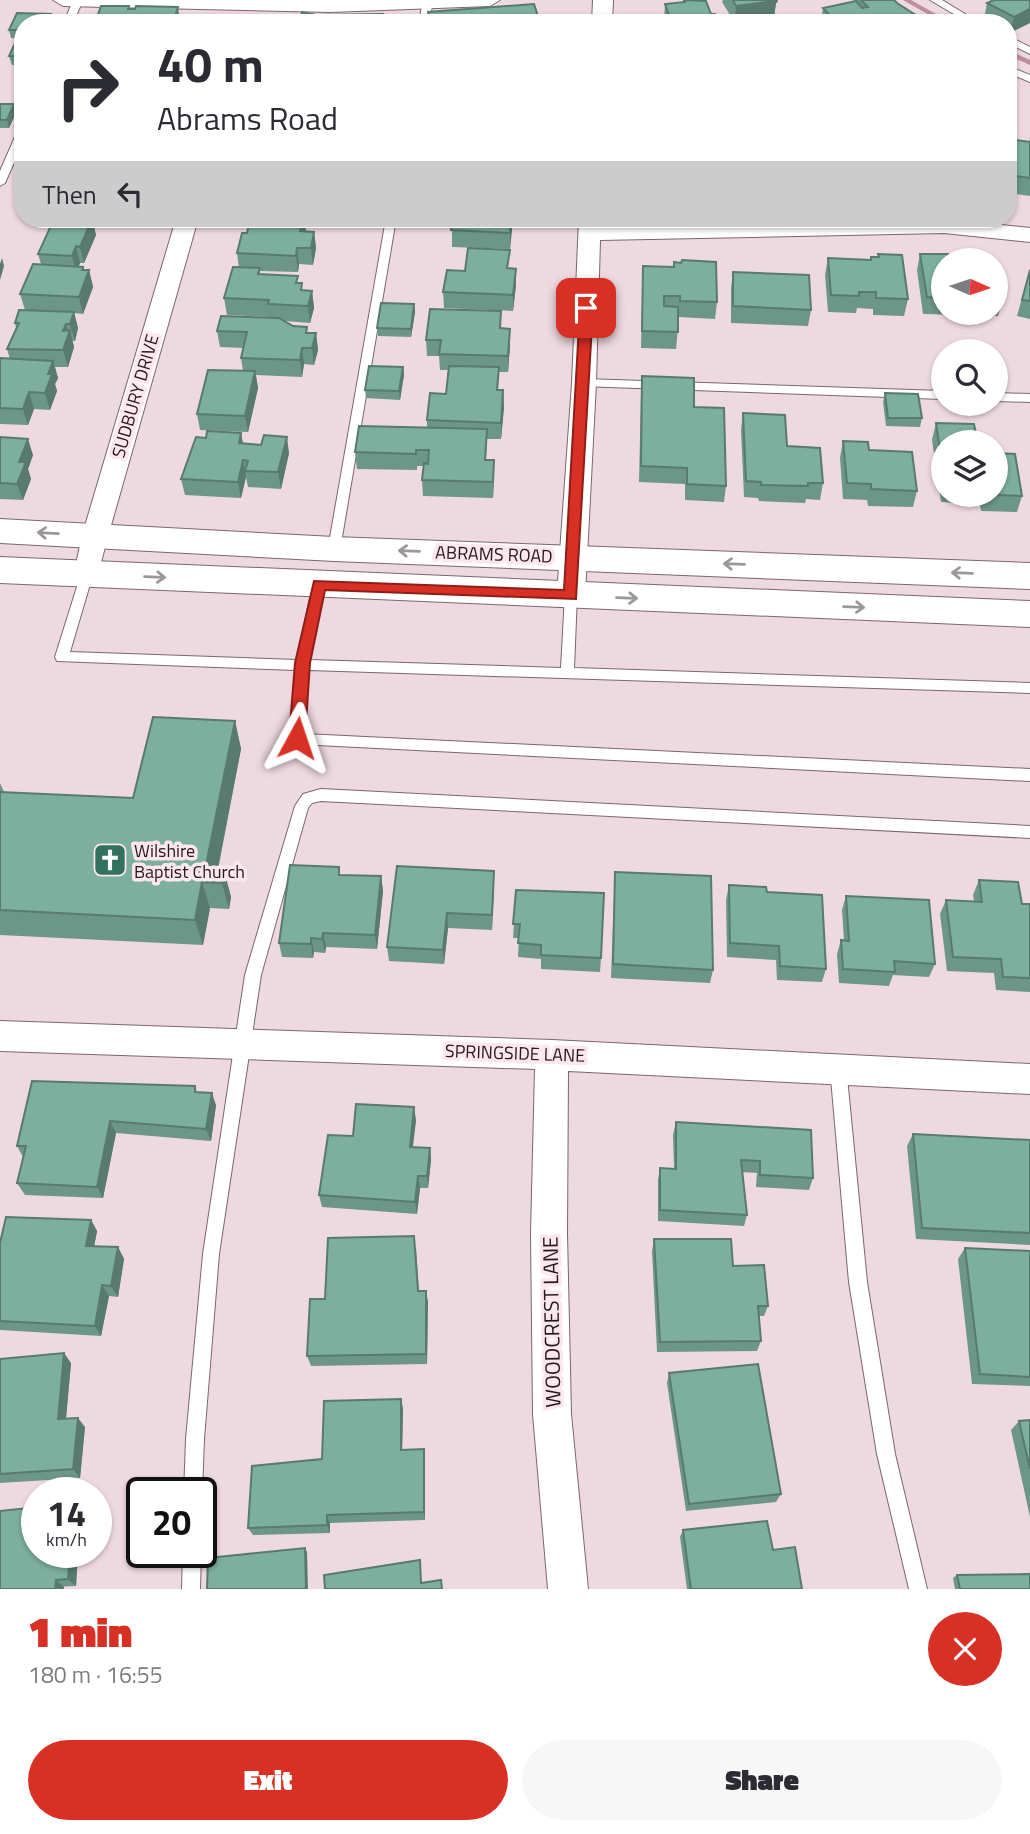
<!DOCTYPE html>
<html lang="en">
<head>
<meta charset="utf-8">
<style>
  body { margin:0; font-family:"Titillium Web",sans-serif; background:#f7f7f7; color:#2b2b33; height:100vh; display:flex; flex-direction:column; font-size:26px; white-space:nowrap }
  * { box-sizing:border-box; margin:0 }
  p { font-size:23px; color:#7c7c81 }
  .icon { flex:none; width:38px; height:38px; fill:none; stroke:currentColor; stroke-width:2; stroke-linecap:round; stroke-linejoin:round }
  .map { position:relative; height:1589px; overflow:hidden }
  .side { display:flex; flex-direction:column; background:#fff; flex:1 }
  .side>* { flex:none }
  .guide { position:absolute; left:14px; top:14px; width:1003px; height:214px; border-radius:28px; box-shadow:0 2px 5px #0004; background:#fff; color:#2b2b33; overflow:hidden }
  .needle { width:46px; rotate:93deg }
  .controls { position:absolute; left:931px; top:248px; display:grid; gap:14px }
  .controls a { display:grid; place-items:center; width:77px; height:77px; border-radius:50%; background:#fff; box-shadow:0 2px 5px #0004; font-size:35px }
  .speed { position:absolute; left:21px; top:1477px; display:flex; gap:14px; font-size:35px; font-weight:700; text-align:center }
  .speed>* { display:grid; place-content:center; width:91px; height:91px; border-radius:50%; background:#fff; box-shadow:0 2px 5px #0004; line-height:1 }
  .speed small { font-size:18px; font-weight:400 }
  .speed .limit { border:4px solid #111; border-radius:10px; background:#fff; color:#111 }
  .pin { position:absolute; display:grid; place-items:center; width:60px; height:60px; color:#fff; margin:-30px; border-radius:14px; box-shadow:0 4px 10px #0006 }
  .me { position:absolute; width:77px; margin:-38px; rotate:5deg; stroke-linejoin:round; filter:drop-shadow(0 0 5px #0008) }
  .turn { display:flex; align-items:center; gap:24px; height:147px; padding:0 28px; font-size:32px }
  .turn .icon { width:91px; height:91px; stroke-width:2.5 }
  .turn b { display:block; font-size:49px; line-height:60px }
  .then { display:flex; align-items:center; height:66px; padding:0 28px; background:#0003; gap:14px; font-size:26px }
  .round { display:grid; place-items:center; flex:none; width:74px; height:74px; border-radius:37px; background:#f7f7f7 }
  .headline { display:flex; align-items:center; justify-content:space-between; height:119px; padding:0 28px }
  h1 { font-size:42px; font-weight:800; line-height:52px; color:#d93025 }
  .action { display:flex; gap:14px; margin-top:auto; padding:14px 28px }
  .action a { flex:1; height:80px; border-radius:42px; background:#d93025; color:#fff; font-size:28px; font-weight:800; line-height:80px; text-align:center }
  .action a+a { background:#f7f7f7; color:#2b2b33 }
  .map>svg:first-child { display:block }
</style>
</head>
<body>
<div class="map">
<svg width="1030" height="1589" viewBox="0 0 1030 1589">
  <rect width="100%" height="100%" fill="#efd9e0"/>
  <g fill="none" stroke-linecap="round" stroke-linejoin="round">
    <path fill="#bd8f9e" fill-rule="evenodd" d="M903,0H911L952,23H943Z
      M1008,50L1030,60V65L1008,55Z"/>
    <defs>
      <path id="service" d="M73,0H83L73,23H64Z
        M423,0H433L429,23H419Z
        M930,0H942L980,23H969Z
        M1008,36L1030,47V54L1008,43Z
        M1008,66L1030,75V82L1008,73Z
        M23,127V142L5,183L0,186V171L18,130Z
        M386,219H396L340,549L334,553L328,549Z
        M584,379L943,391V399L580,386V380Z
        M996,393L1030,394V402L996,401Z
        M87,569L93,574L70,652L297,660L313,584L319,579L325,584L310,660L561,668L565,595L571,590L577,595L574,668L1030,683V693L309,670L304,734L1030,769V781L297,744L292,743L290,739L296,670L57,661L55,657L81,574Z
        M321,789L1030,826V838L321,801L312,803L308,808L261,975L219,1254L204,1439L202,1493L201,1495V1493H184L186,1439L203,1254L245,975L295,806L303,794Z
        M838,1060L844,1062L846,1067L867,1282L895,1454L927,1589H909L877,1454L849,1282L830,1067L832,1062Z
        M183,1552H201L200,1589H182Z"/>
      <path id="minor" d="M53,0H500L490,6L330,12L63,6Z
        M593,0H613L612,23H592Z
        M176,219H198L108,536L96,581L87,584L78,581L74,574L82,536Z
        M579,219H601V226L944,219L1030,228V242L944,233L600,240L596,383L585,595L581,602L571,605L561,602L557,595L572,383Z
        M0,1021L552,1040L1030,1064V1094L568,1071L567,1233L571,1414L588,1589H548L533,1414L531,1233L535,1069L0,1051Z"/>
      <path id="secondary" d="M0,519L334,537L1030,563V589L334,561L0,543Z
        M0,557L1030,601V627L0,583Z"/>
    </defs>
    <use href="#service" stroke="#7a676d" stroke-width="2"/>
    <use href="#minor" stroke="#7a676d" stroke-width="2"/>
    <use href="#secondary" stroke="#7a676d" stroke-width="2"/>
    <use href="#service" fill="#fff" fill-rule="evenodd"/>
    <use href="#minor" fill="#fff" fill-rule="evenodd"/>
    <use href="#secondary" fill="#fff" fill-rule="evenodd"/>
  </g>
  <path fill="#6c9688" d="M683,0H700L719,23H665L664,20L665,4L683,2Z
    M723,0H778L777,3H776L774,17L735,23L722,2Z
    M854,0H894L925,23H821L823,8L854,1Z
    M1030,0L1010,33L1008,32V23H990L984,19L987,3Z
    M130,9L180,23H97L96,20Z
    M17,13L51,14L53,22L23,23V39L11,38L9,30Z
    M23,41V65H12L9,56Z
    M0,104L16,113L9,128H0Z
    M1030,138V196L1008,193V139L1029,142Z
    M54,219H109L108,220L92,219L96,235L84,263H80L79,266L83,267L84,270H89L93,287L83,314L74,313L78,328L75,341H72L74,347L68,367H55L58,378L55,384L57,391L50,410L34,409L28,425L0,424V358L10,359L7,349L16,328L15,323L25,310L20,294L41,264L38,254Z
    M250,219H310L309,224H305L306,231L314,232L316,248L313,265L299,264L298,272L260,271V274L299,283L303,291H312L314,308L310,323L285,321L293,326L307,327V333H316L318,350L314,365L304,364L302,377L256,375L258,388L248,432L200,430L197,414L243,371L241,358L244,348L220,347L217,331L270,317L227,315L224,298L239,268L237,253L247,233Z
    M423,219H513L510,249L452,247V224L424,223Z
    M878,254L908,299L904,316L873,315V309L857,308L856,313L828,312L825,275L828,258L870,260L871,257H878Z
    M920,254L943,261V313H996V268L1003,300L998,316L923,314L917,270Z
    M643,266L717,302L715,319L679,317L676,349L641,348Z
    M509,268L516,285L513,311L444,308L443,292L465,271Z
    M1030,269V319L1017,316Z
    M733,272L811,310L808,326L731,323V288Z
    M414,304L415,312L411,337L378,336L377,328Z
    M501,328L510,329V345L508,372H499L498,390H503L504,407L501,439H487L486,460L494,476L493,498L423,496L422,480L423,466H417V470L357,469L355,452L427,428V420L446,394L449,370H440L439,356H427L426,340Z
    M403,367L404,375L400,400L366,398L365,390Z
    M642,376L694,407L726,486L724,502L685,500V484L639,482L641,393Z
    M885,393L922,418L920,427L886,426L883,402Z
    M743,413L787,446L823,483L820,500L806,499L805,503L759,501L758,498L744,497L741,430Z
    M936,423L943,443V495L1022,496L1017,512L981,511L980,504L941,502L932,440Z
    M241,433L243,444L289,453L281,489L248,487L246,477L241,498L185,495L181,479L206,438Z
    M0,437L33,455L28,469L31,479L23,500L0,499Z
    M843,441L869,450L917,491L913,507L868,506L867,500L843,499L840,458Z
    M235,721L241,749L218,870L224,871L231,897L229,909L210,908L203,945L0,935V783L4,792L133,798Z
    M339,867L340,875L381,876L383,891L377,949L326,947L325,953L314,952L313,958L282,957L279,943Z
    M615,872L713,970L710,983L611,978Z
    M979,880L1022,904H1030V992L996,990L994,973L947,971L940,914L946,900L974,901L973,895Z
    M494,885L492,930L448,928L444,964L389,961L387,947Z
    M729,885L826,969L822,982L777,980L776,960L727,957L726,900Z
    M516,890L601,958L600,972L541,969V959L518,957L519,938H513Z
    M846,896L935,964L929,977L893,975L889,986L839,983L837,954L841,940L844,941L842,910Z
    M195,1086L197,1092L216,1105L211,1141L116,1133L103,1198L25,1195L17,1183L23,1157L17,1146Z
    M416,1120L413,1147L430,1148L431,1160L428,1188H420L417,1214L322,1207L319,1195L353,1136Z
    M676,1122L813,1178L809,1190L756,1187L757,1173L742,1172L747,1215L744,1226L658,1221V1180L660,1168H674L673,1135Z
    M913,1134L1030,1140V1245L916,1239L907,1146Z
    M91,1220L97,1231L94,1247H118L124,1259L118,1297L109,1296L101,1336L0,1330V1243Z
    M654,1239L733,1266L768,1306L764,1316H759L761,1341L757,1351L657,1352L652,1251Z
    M416,1247L419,1291H426L428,1302L427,1364L311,1366L307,1356L325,1299Z
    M965,1248L1030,1251V1386L972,1384L958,1259Z
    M0,1359L71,1363L66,1419L85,1427L80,1478L0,1483Z
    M669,1373L781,1494L776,1502L686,1511L667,1383Z
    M403,1408L402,1450L424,1449L425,1458V1520L330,1523V1533L253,1535L248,1528L322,1459Z
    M1030,1420V1517L1011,1430L1019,1421Z
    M683,1530L773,1550L802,1589H687L680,1537Z
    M37,1552H78L76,1586L0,1589Z
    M957,1575L1030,1589H955L953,1578Z"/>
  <path fill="#587a6f" d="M766,0H778L777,3H776L774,17L735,23L736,6Z
    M178,7L180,23H173Z
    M1030,9V23L1010,33L1014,17Z
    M51,14L53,22L46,23Z
    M885,17L884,23H873L874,19Z
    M14,104L16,113L9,128L7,120Z
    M92,219L96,235L84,263L80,247Z
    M304,219H305L306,232L300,231Z
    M511,219H513L510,249V233Z
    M314,232L316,248L313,265L311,248Z
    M76,246L80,263L76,272L72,256Z
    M297,248L299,264L298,272L296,256Z
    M2,258L4,266L0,280V264Z
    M83,267L86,278L89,270L93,287L83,314L79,297Z
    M516,269V285L513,311V295Z
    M312,291L314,308L310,323L308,306Z
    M414,304L415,312L411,337V329Z
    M74,312L78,328L75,341L70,324Z
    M66,324L68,334L70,330L74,347L68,367L63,350V331Z
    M510,329V345L508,372V356Z
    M316,333L318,350L314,365L312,348Z
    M302,348L304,364L302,377L300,360Z
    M53,361L58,378L55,384L57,391L50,410L45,393L48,374Z
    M403,367L404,375L400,400L399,391Z
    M255,371L258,388L248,432L245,416Z
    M503,390L504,407L501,439V423Z
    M29,392L34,409L28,425L23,409Z
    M241,433L244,450L239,443Z
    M287,437L289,453L281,489L278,472Z
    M28,439L33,455L28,469L31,479L23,500L17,484L19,462Z
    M243,460L246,477L241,498L238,482Z
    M494,460V476L493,498V482Z
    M235,721L241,749L215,882L205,870Z
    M224,871L231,897L229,909L222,883Z
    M494,871V885L492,930V915Z
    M381,876L383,891L377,949L375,935Z
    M202,882L210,908L203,945L195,920Z
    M447,913L448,928L444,964L443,950Z
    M323,933L326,947L325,953L322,939Z
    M311,938L314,952L313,958L311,944Z
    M212,1093L216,1105L211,1141L206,1129Z
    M414,1107L416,1120L411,1159L410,1147Z
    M110,1121L116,1133L103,1198L97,1187Z
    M430,1148L431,1160L428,1188L427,1176Z
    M418,1176L420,1188L417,1214L415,1202Z
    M91,1220L97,1231L92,1257L86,1246Z
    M118,1247L124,1259L118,1297L111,1286Z
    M102,1285L109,1296L101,1336L95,1326Z
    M426,1291L428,1302L427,1364L426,1354Z
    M64,1353L71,1363L65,1428L58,1419Z
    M401,1399L403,1408L402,1458L401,1450Z
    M78,1418L85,1427L80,1478L73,1469Z
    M424,1449L425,1458V1520L424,1512Z
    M327,1515L330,1523V1533L327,1525Z
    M305,1548L307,1552L308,1589H306Z
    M70,1552H78L76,1586L68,1579Z
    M56,1580L64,1587V1589H55Z"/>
  <path fill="#7daf9e" stroke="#587a6f" stroke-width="2" d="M684,0L706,1L711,14H715L719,23H690L687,16L670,17L665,4L685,2Z
    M733,0H776V1L736,6Z
    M861,0H894L897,3L925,21L921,23H894L885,17L874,19L877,23H837L823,8L856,1L862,8L868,7Z
    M994,0H1030V9L1014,17L987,3Z
    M534,4L537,13L536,23H430L428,12Z
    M101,6H129L128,9H135L136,6L178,7L173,23H128L132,21L96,20Z
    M302,12L316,15L383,14L381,23H300Z
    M17,13L51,14L46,23H23V30H9Z
    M16,41H23V57L9,56Z
    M0,104H14L7,120H0Z
    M1008,139L1030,142V178L1008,175Z
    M54,219H92L80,247L76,246L72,256L38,254Z
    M250,219H304L300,231L314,232L311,248H297L296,256L237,253L242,233H247Z
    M453,219H511L510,233L451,230Z
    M468,248L510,250L507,268L516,269L513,295L443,292L447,270L465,271Z
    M878,254L902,255L908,299L876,298V292H859V296L831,295L828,258L871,260V257H879Z
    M920,254H948L949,260L959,261H943V298L927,297Z
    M682,260L716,262L717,302L680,301V296H664V306L678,307V332L642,331L643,266L674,267V262L681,263Z
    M33,264L83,267L82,270H89L79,297L20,294Z
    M233,267L260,268L258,274L298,276L296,283H302L301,290L312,291L308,306L268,304L269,300L224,298Z
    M996,268H997L1003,300H996Z
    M1030,270V301L1022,300Z
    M733,272L809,275L811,310L733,306Z
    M381,303L414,304L411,329L377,328Z
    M430,309L501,311L500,328L510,329L508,356L439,354L441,340H426Z
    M19,310L74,312L70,324H66L63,331L70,330L63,350L7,349L19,323H15Z
    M221,316L279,318L293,326L307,327L306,333H316L312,348H302L300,360L241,358L247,332L217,331Z
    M0,358L53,361L48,374H52L45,393L29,392L23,409L0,408Z
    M369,366L403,367L399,391L365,390Z
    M449,366L499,367L497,390H503L501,423L427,420L430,393L446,394Z
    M208,370L255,371L245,416L197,414Z
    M642,376L694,378V407L724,408L726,486L687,484V468L641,466Z
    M885,393L918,394L922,418H888Z
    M743,413L785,415L787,446L820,448L823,483H808V486L761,485V482L746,481Z
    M936,423L974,424L978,443H943V470Z
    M359,426L487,429L485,460H494L493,482L422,480L424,463L428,464L429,450H416V454L355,452Z
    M207,431L241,433L239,443L261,445L264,435L287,437L278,472L245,471L248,461L243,460L238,482L181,479L196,437L206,438Z
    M0,437L28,439L19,462H26L17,484L0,483Z
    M843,441L868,442L869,450L912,452L917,491L871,489V484L847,483Z
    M996,453L1015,454L1022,496L996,495Z
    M153,717L235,721L205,870L224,871L222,883L202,882L195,920L0,910V792L133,798Z
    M290,865L339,867V875L381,876L375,935L323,933L322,939L311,938V944L279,943Z
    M397,866L494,871L492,915L447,913L443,950L387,947Z
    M615,872L711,876L713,970L613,964Z
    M979,880L1018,882L1022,904H1030V978L1003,977L1001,959L953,957L946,900L982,902Z
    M729,885L766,887L767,892L822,895L826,969L780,966L779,946L730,943Z
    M516,890L604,893L601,958L541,955V945L518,943L520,924H513Z
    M846,896L929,900L935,964L894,961L895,972L843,969L841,940L849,941Z
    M32,1081L195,1086V1092L212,1093L206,1129L110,1121L97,1187L17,1183L26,1146H17Z
    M356,1104L414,1107L410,1147L430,1148L427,1176H418L415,1202L319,1195L328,1135L353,1136Z
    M676,1122L811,1130L813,1178L760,1175V1161L741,1160L747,1215L660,1210V1168L676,1169Z
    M913,1134L1030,1140V1233L922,1228Z
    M6,1217L91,1220L86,1246L118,1247L111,1286L102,1285L95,1326L0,1321V1243Z
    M414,1236L418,1291H426V1354L307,1356L310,1299H325L328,1238Z
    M654,1239H731L733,1266L764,1265L768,1306H758L761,1341L660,1342Z
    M965,1248L1030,1251V1377L980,1374Z
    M64,1353L58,1419L78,1418L73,1469L0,1474V1359Z
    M758,1364L781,1494L689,1504L669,1373Z
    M401,1399V1450L424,1449V1512L327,1515V1525L248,1528L252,1466L322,1459L324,1401Z
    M1030,1420V1469L1019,1421Z
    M37,1507V1552H70L68,1579L56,1580L55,1589H0V1511Z
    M767,1521L773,1550L795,1547L802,1589H691L683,1530Z
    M305,1548L306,1589H207L208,1558Z
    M420,1560L421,1583L441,1580L442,1589H325L324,1575Z
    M1030,1574V1589H960L957,1575Z"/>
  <defs><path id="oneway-shaft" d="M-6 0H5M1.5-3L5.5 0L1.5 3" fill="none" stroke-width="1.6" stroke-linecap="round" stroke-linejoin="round" transform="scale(1.75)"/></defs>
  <g stroke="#9c9899">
    <use href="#oneway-shaft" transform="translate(48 533) rotate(-177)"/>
    <use href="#oneway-shaft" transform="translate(409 551) rotate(-178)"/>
    <use href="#oneway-shaft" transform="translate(734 564) rotate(-178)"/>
    <use href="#oneway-shaft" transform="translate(962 573) rotate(-178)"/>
    <use href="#oneway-shaft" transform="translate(155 577) rotate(2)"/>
    <use href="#oneway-shaft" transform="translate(627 598) rotate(2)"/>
    <use href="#oneway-shaft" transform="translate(854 607) rotate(2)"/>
  </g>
  <path fill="#d93025" stroke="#8d1f18" stroke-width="2" d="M586,304L593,308L576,599L325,590L310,663L305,738L302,743H291L289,738L295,663L314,581L564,590L580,308Z"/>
  <defs>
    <symbol id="church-square" viewBox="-11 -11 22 22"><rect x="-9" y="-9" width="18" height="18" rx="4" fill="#33715f" stroke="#fde6ed"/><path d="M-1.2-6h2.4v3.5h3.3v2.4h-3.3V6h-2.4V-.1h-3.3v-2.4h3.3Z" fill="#fff"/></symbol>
  </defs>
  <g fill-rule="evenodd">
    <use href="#church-square" x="91" y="841" width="38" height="38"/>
  </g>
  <g text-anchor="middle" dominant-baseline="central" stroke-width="7" stroke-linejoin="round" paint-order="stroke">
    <g font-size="18" fill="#221a1d" stroke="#fde6ed">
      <text transform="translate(135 396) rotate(-74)">SUDBURY DRIVE</text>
      <text transform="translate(494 554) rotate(2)">ABRAMS ROAD</text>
      <text transform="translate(515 1053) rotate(2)">SPRINGSIDE LANE</text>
    </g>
    <g font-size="18" fill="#221a1d" stroke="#fde6ed" text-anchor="start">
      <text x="134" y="850">Wilshire<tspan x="134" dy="21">Baptist Church</tspan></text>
    </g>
    <g font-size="21" fill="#221a1d" stroke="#fde6ed">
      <text transform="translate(551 1322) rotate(-91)">WOODCREST LANE</text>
    </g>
  </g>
</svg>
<div class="controls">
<a><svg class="needle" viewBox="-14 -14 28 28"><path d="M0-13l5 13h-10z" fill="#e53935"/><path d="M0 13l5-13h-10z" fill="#7c7c81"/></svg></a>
<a><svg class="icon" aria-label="search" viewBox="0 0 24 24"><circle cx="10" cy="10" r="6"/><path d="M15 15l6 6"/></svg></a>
<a><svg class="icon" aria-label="layers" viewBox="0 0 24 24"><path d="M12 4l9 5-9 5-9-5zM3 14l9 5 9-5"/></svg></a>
</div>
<div class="speed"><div>14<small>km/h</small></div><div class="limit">20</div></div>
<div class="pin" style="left:586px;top:308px;background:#d93025"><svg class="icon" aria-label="arrive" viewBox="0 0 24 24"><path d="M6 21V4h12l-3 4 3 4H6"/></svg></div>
<svg class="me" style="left:297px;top:738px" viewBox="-20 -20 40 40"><path d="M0-17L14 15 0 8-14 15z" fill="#d93025" stroke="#fff" stroke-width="4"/></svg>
<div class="guide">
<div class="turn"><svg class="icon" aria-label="right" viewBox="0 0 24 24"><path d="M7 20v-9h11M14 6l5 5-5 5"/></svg><div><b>40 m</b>Abrams Road</div></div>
<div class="then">Then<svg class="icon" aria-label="left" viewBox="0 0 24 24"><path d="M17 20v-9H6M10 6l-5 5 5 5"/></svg></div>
</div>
</div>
<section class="side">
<div class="headline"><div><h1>1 min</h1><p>180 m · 16:55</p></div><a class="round" style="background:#d93025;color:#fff"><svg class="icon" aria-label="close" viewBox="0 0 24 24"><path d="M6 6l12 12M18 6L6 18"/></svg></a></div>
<div class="action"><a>Exit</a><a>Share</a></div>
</section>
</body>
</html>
